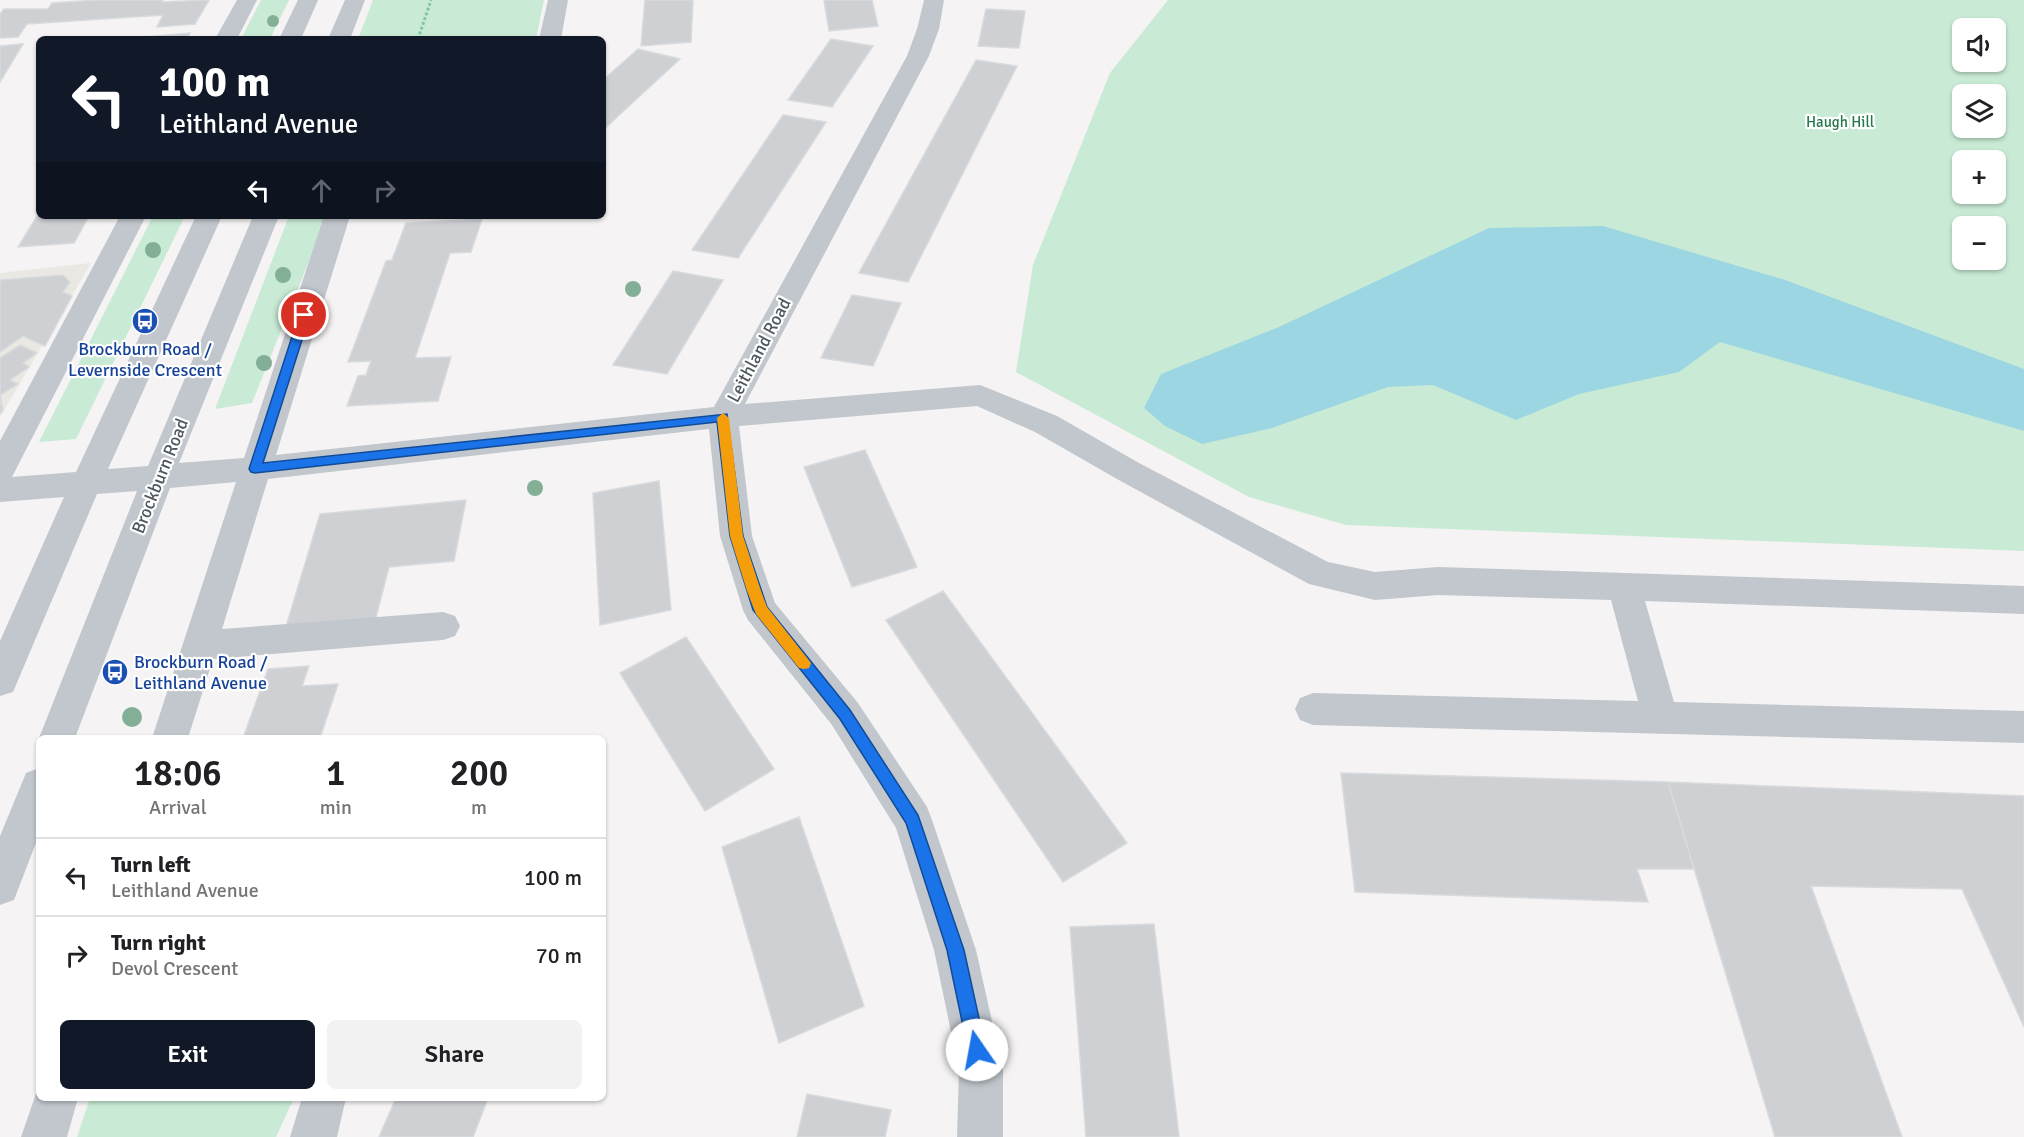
<!DOCTYPE html>
<html lang="en">
<head>
<meta charset="utf-8">
<style>
  body { margin:0; font-family:Signika,sans-serif; background:#f2f2f2; color:#202124; height:100vh; display:flex; flex-direction:column; font-size:22px; white-space:nowrap }
  * { box-sizing:border-box; margin:0 }
  p { font-size:20px; color:#757577 }
  .icon { flex:none; width:33px; height:33px; fill:none; stroke:currentColor; stroke-width:2; stroke-linecap:round; stroke-linejoin:round }
  .map { position:relative; flex:1; overflow:hidden }
  .panel { position:absolute; left:36px; top:735px; width:570px; height:366px; display:flex; flex-direction:column; background:#fff; border-radius:9px; box-shadow:0 2px 4px #0004 }
  .panel>* { flex:none }
  .top-card { position:absolute; left:36px; top:36px; width:570px; height:183px; border-radius:9px; box-shadow:0 2px 4px #0004; background:#111827; color:#fff; overflow:hidden }
  .controls { position:absolute; left:1952px; top:18px; display:grid; gap:12px }
  .controls a { display:grid; place-items:center; width:54px; height:54px; border-radius:9px; background:#fff; box-shadow:0 2px 4px #0004; font-size:30px }
  .pin { position:absolute; display:grid; place-items:center; width:51px; height:51px; color:#fff; margin:-26px; border:3px solid #fff; border-radius:50%; box-shadow:0 2px 6px #0007 }
  .me { position:absolute; width:66px; margin:-33px; rotate:348deg; stroke-linejoin:round; filter:drop-shadow(0 0 4px #0008) }
  .turn { display:flex; align-items:center; gap:21px; height:126px; padding:0 24px; font-size:27px }
  .turn .icon { width:78px; height:78px; stroke-width:2.5 }
  .turn b { display:block; font-size:42px; line-height:51px }
  .lanes { display:flex; align-items:center; height:57px; padding:0 24px; background:#0003; justify-content:center; gap:30px; direction:ltr }
  .lanes .off { opacity:.35 }
  .eta { display:flex; justify-content:space-evenly; align-items:center; height:102px; text-align:center }
  .eta b { font-size:36px; font-weight:600; line-height:42px }
  .primary-button { display:flex; gap:12px; margin-top:auto; padding:12px 24px }
  .primary-button a { flex:1; height:69px; border-radius:9px; background:#111827; color:#fff; font-size:24px; font-weight:600; line-height:69px; text-align:center }
  .primary-button a+a { background:#f2f2f2; color:#202124 }
  ul { padding:0; list-style:none }
  li { display:flex; align-items:center; gap:18px; height:78px; padding:0 24px; border-top:2px solid #e0e0e0 }
  li div { flex:1 }
  li b { display:block; font-size:22px }
  li em { font-style:normal }
  .map>svg:first-child { display:block }
</style>
</head>
<body>
<div class="map">
<svg width="2024" height="1137" viewBox="0 0 2024 1137">
  <rect width="100%" height="100%" fill="#f5f3f3"/>
  <path fill="#eae8e2" d="M91,263L0,417V273Z"/>
  <path fill="#c9ebd5" fill-rule="evenodd" d="M261,0H289L270,39H241Z
    M373,0H544L536,39H358Z
    M1168,0H2024V551L1346,525L1249,497L1016,372L1033,265L1110,73ZM1962,28H1995V62H1962ZM1962,94H1995V128H1962ZM1962,160H1995V194H1962ZM1962,226H1995V260H1962Z
    M153,216H185L76,439L39,442Z
    M289,216H327L252,403L215,409Z
    M90,1098H294L276,1137H77Z"/>
  <path fill="#9bd6e2" d="M1603,226L1785,280L2024,369V431L1720,342L1679,372L1579,394L1516,420L1433,385L1388,387L1272,428L1202,444L1165,426L1144,408L1161,374L1279,327L1489,228Z"/>
  <path fill="#ced0d4" stroke="#d8dadd" stroke-width="1.5" d="M98,0H163L162,2L209,0L195,24L157,27L163,15L27,24L18,37L0,38V14L4,9H48L52,3Z
    M645,0H693L691,42L641,46Z
    M824,0H872L878,26L829,31Z
    M986,9L1025,11L1019,48L978,46Z
    M190,33L187,39H143L145,37Z
    M831,39L873,46L832,107L788,100Z
    M23,44L0,82V46Z
    M638,49L680,59L603,130V80Z
    M976,60L1017,66L908,282L859,273Z
    M783,115L826,122L738,258L692,250Z
    M39,213V216H89L74,243L18,247Z
    M482,219L471,252L450,253L415,358L451,357L438,401L347,406L358,376L366,375L371,361L348,362L386,261L392,260L406,223Z
    M673,271L723,280L667,374L613,365Z
    M63,275L70,282L63,292L72,296L45,346L23,336L0,352V280Z
    M852,295L901,303L873,366L821,358Z
    M20,345L37,353L23,363L29,367L10,380L18,384L0,395L3,411L0,413V358Z
    M865,450L917,567L852,587L804,467Z
    M659,481L671,610L600,625L593,493Z
    M466,500L454,561L389,567L375,621L285,630L320,514Z
    M943,591L1127,843L1063,882L886,620Z
    M686,637L774,769L705,811L620,673Z
    M309,666L302,686L338,684L320,738H243L268,669Z
    M1341,773L1668,782L1694,869H1637L1648,902L1355,892Z
    M1668,782L2024,796V1027L1962,889L1811,886L1902,1137H1775Z
    M799,817L864,1006L779,1043L722,847Z
    M1154,924L1179,1137H1086L1070,927Z
    M807,1094L891,1110L885,1137H797Z
    M396,1098H488L473,1137H379Z"/>
  <g fill="none" stroke-linecap="round" stroke-linejoin="round">
    <path stroke="#84c5a3" stroke-width="3" stroke-dasharray="3 2" stroke-linecap="butt" d="M418,39L431,0"/>
    <path fill="#c1c7cd" fill-rule="evenodd" d="M237,0H257L237,39H215Z
      M298,0H318L301,39H279Z
      M345,0H365L350,39H328Z
      M548,0H568L561,39H539Z
      M924,0H944L939,29L929,56L745,404L980,385L1057,416L1139,463L1328,562L1375,572L1438,567L2024,586V614L1645,601L1674,702L2024,711V743L1313,725L1300,720L1295,709L1300,698L1313,693L1638,701L1611,600L1438,595L1375,600L1309,584L1117,479L1035,432L977,406L739,426L752,536L775,603L858,703L927,807L932,820L976,950L1003,1070V1137H957L959,1070L934,950L896,828L832,725L748,620L743,610L720,536L709,429L268,479L222,629L443,612L455,616L460,626L455,636L443,640L213,659L188,738H152L236,482L170,488L75,738H39L137,491L97,494L13,692L0,696V641L64,497L0,502V441L120,216H146L12,477L76,472L196,216H222L108,469L148,466L253,216H279L179,463L244,458L324,216H350L276,455L714,407L907,56L917,29Z
      M39,768V835L14,900L0,905V836L26,773Z
      M39,1085V1098H78L67,1137H21Z
      M302,1098H346L337,1137H290Z"/>
  </g>
  <g fill="#83af97">
    <circle cx="273" cy="21" r="6"/>
    <circle cx="153" cy="250" r="8"/>
    <circle cx="283" cy="275" r="8"/>
    <circle cx="633" cy="289" r="8"/>
    <circle cx="264" cy="363" r="8"/>
    <circle cx="535" cy="488" r="8"/>
    <circle cx="132" cy="717" r="10"/>
  </g>
  <path fill="#1a73e8" stroke="#114b97" stroke-width="1.5" d="M304,312L310,315L263,463L727,414L743,536L767,607L850,710L918,815L964,950L986,1050L983,1057L977,1059L970,1057L968,1050L947,950L906,823L840,719L753,610L730,536L717,422L255,473L251,472L249,469L299,315Z"/>
  <path fill="#f59e0b" d="M723,413L729,418L743,536L761,591L767,607L811,663L809,668L804,669L799,668L756,614L747,591L730,536L717,418Z"/>
  <defs>
    <symbol id="bus-disc" viewBox="-11 -11 22 22"><circle r="9.5" fill="#1a4fb4" stroke="#fff"/><path d="M-5-6H5V4H4V6H2V4H-2V6H-4V4H-5ZM-3.5-4V0h7V-4ZM-3.5 1.2v1.5H-2V1.2ZM2 1.2v1.5H3.5V1.2Z" fill="#fff"/></symbol>
  </defs>
  <g fill-rule="evenodd">
    <use href="#bus-disc" x="130" y="306" width="30" height="30"/>
    <use href="#bus-disc" x="100" y="657" width="30" height="30"/>
  </g>
  <g text-anchor="middle" dominant-baseline="central" stroke-width="4.5" stroke-linejoin="round" paint-order="stroke">
    <g font-size="15" fill="#25784b" stroke="#fff">
      <text x="1840" y="122">Haugh Hill</text>
    </g>
    <g font-size="18" fill="#164399" stroke="#fff">
      <text x="145" y="349">Brockburn Road /<tspan x="145" dy="21">Levernside Crescent</tspan></text>
      <text x="134" y="662" text-anchor="start">Brockburn Road /<tspan x="134" dy="21">Leithland Avenue</tspan></text>
    </g>
    <g font-size="18" fill="#4d575e" stroke="#fff">
      <text transform="translate(759 350) rotate(-62)">Leithland Road</text>
      <text transform="translate(160 476) rotate(-68)">Brockburn Road</text>
    </g>
  </g>
</svg>
<div class="controls">
<a><svg class="icon" aria-label="sound" viewBox="0 0 24 24"><path d="M4 9h4l5-4v14l-5-4H4zM17 9q2 3 0 6"/></svg></a>
<a><svg class="icon" aria-label="layers" viewBox="0 0 24 24"><path d="M12 4l9 5-9 5-9-5zM3 14l9 5 9-5"/></svg></a>
<a>+</a>
<a>−</a>
</div>
<div class="pin" style="left:304px;top:315px;background:#d93025"><svg class="icon" aria-label="arrive" viewBox="0 0 24 24"><path d="M6 21V4h12l-3 4 3 4H6"/></svg></div>
<svg class="me" style="left:977px;top:1050px" viewBox="-20 -20 40 40"><circle r="19" fill="#fff"/><path d="M0-13L10 11 0 6-10 11z" fill="#1a73e8"/></svg>
<div class="top-card">
<div class="turn"><svg class="icon" aria-label="left" viewBox="0 0 24 24"><path d="M17 20v-9H6M10 6l-5 5 5 5"/></svg><div><b>100 m</b>Leithland Avenue</div></div>
<div class="lanes"><svg class="icon" aria-label="left" viewBox="0 0 24 24"><path d="M17 20v-9H6M10 6l-5 5 5 5"/></svg><svg class="icon off" aria-label="ahead" viewBox="0 0 24 24"><path d="M12 20V5M6 11l6-6 6 6"/></svg><svg class="icon off" aria-label="right" viewBox="0 0 24 24"><path d="M7 20v-9h11M14 6l5 5-5 5"/></svg></div>
</div>
<section class="panel">
<div class="eta">
<div><b>18:06</b><p>Arrival</p></div>
<div><b>1</b><p>min</p></div>
<div><b>200</b><p>m</p></div>
</div>
<ul>
<li><svg class="icon" aria-label="left" viewBox="0 0 24 24"><path d="M17 20v-9H6M10 6l-5 5 5 5"/></svg><div><b>Turn left</b><p>Leithland Avenue</p></div><em>100 m</em></li>
<li><svg class="icon" aria-label="right" viewBox="0 0 24 24"><path d="M7 20v-9h11M14 6l5 5-5 5"/></svg><div><b>Turn right</b><p>Devol Crescent</p></div><em>70 m</em></li>
</ul>
<div class="primary-button"><a>Exit</a><a>Share</a></div>
</section>
</div>
</body>
</html>
